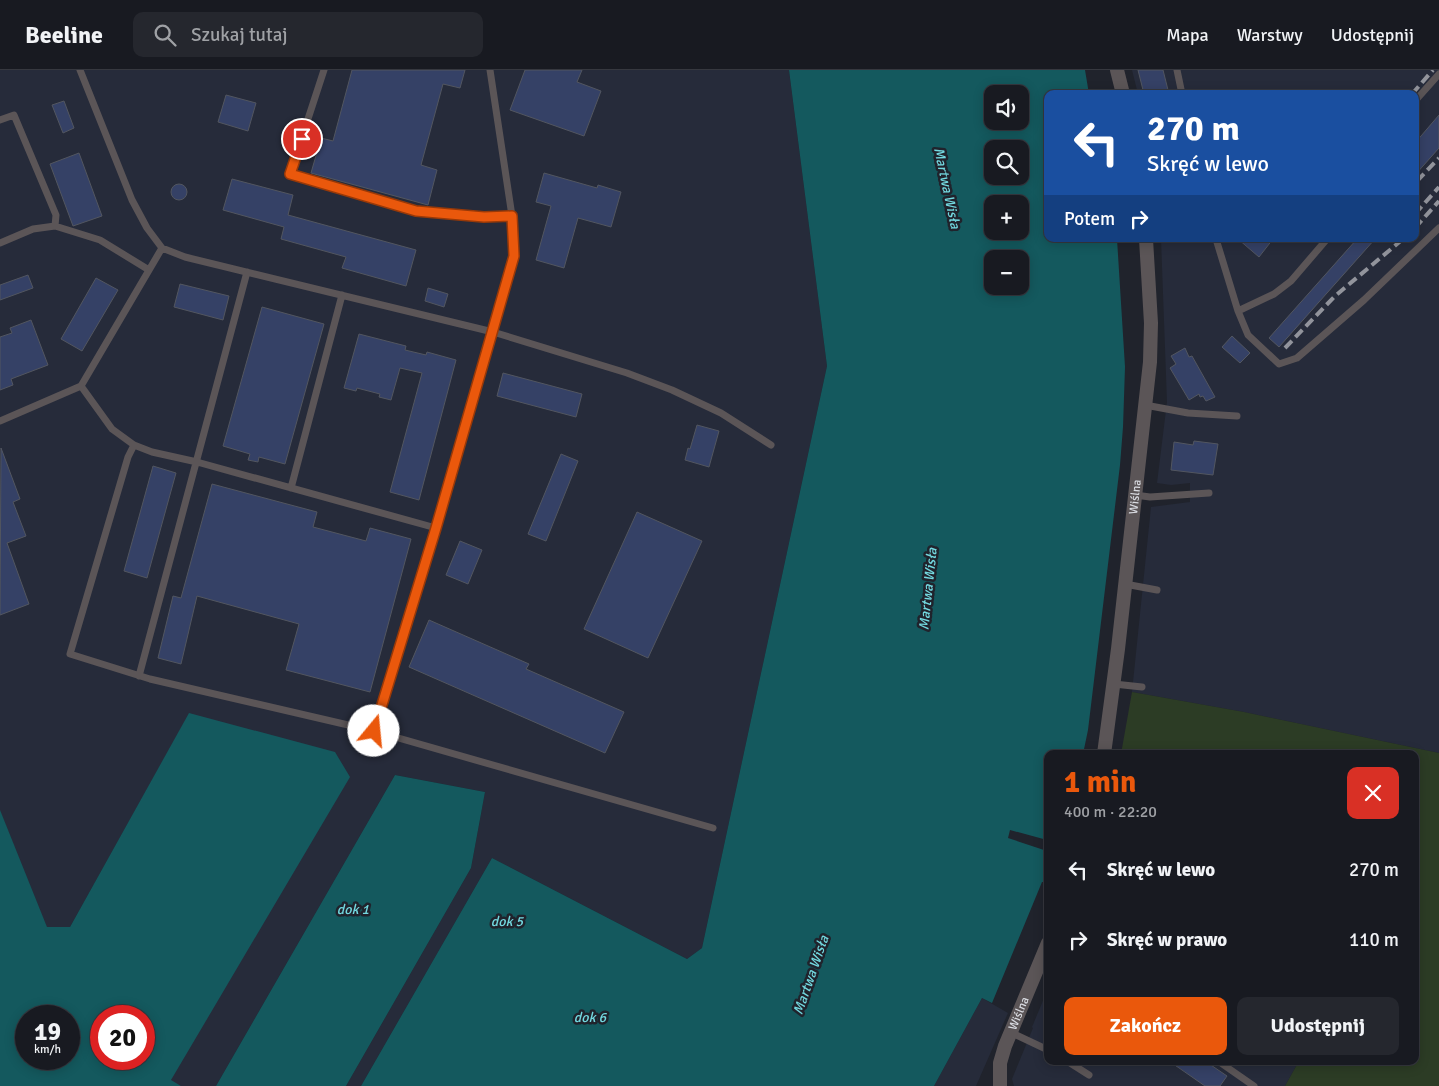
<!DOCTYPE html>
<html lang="pl">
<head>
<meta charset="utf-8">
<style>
  body { margin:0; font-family:Signika,sans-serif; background:#25272e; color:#f1f3f6; height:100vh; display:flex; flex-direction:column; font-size:19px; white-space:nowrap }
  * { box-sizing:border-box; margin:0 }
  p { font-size:16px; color:#9fa1a5 }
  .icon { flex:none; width:28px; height:28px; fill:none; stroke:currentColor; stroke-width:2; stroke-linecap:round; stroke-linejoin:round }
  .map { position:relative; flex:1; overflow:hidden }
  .sheet { position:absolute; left:1044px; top:680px; width:375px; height:315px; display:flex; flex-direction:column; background:#181a21; border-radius:10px; box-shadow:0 2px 12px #0003,0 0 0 1px #36383f }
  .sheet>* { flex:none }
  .top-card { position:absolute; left:1044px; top:20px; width:375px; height:152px; border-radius:10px; box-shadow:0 2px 12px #0003,0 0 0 1px #36383f; background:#1a4fa0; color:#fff; overflow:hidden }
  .tools { position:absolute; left:984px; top:15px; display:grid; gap:10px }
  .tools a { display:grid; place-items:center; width:45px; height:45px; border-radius:10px; background:#181a21; box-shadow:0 2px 12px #0003,0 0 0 1px #36383f; font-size:25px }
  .speed { position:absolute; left:15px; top:935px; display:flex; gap:10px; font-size:25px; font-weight:700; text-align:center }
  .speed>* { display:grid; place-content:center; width:65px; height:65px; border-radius:50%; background:#181a21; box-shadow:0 2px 12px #0003,0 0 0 1px #36383f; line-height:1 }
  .speed small { font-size:12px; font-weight:400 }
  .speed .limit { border:8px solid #d22; background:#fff; color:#111 }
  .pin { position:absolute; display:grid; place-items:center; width:42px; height:42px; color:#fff; margin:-21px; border:2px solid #fff; border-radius:50%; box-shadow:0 1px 5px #0007 }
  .me { position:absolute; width:55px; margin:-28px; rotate:17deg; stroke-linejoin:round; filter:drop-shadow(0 0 4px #0008) }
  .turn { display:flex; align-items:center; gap:18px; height:105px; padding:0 20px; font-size:22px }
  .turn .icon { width:65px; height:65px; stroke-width:2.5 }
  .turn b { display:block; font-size:35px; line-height:42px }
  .then { display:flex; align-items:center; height:48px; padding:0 20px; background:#0003; gap:10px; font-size:19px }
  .round { display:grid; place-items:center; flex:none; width:52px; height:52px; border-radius:10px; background:#25272e }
  .head { display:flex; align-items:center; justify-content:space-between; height:85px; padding:0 20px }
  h1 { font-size:30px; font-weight:800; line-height:38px; color:#ea580c }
  .button { display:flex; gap:10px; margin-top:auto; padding:10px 20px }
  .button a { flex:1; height:58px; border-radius:10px; background:#ea580c; color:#fff; font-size:20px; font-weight:800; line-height:58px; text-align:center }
  .button a+a { background:#25272e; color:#f1f3f6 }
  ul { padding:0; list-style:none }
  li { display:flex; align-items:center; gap:15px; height:70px; padding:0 20px }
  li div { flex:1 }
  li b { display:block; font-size:19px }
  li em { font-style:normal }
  header { display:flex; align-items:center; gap:30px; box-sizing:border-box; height:70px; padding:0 25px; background:#181a21; border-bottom:1px solid #36383f }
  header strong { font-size:24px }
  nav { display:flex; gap:28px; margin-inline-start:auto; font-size:18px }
  .search { width:350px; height:45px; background:#25272e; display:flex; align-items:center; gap:12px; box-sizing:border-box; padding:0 18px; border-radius:10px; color:#9fa1a5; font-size:19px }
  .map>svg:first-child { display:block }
</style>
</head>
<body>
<header>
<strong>Beeline</strong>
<div class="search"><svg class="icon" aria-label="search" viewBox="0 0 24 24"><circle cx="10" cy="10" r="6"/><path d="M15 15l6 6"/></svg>Szukaj tutaj</div>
<nav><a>Mapa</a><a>Warstwy</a><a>Udostępnij</a></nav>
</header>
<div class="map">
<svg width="1439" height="1016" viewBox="0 0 1439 1016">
  <rect width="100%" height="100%" fill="#20232c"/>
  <path fill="#262b3a" d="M0,0H789L827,296L702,878L687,889L492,788L361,1016H346L471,798L485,722L395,705L216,1016H181L171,1011L189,644L70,857L47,858L0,741Z
    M1132,0H1439V683L1244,642L1132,622L1151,437L1190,432V413L1171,415L1157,413L1167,332L1161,169H1415V24H1138Z
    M1047,921L1048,991H1299L1285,1016H1014L1012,1009L1033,958L1032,957Z
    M982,928L1008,943L976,1016H934Z"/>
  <path fill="#2c3c25" d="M1132,622L1244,642L1439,683V1016H1285L1299,991H1415V684H1121Z"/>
  <path fill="#14595e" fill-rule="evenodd" d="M789,0H1085L1089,24H1048V169H1117L1125,297L1123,357L1120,395L1088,660L1083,684H1048L1047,770L1010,760L1008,768L1047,781V808L1046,812H1042L992,933L982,928L934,1016H361L492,788L687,889L702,878L827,296ZM992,24H1020V51H992ZM992,79H1020V106H992ZM992,134H1020V161H992ZM992,189H1020V216H992Z
    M189,643L335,682L350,707L171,1010L181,1016H0V740L47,857H70ZM69,946V989H26V946ZM144,946V989H101V946Z
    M395,705L485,722L471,798L346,1016H216Z"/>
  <path fill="#354166" stroke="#525660" d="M352,0H465L460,18L443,14L421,95L437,100L428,135L311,103L321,68L333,71Z
    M525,0H582L577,12L601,21L584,66L510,40Z
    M1138,0H1163L1169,24H1144Z
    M226,25L256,33L248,61L218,52Z
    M64,31L74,58L63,63L52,35Z
    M1439,45V78L1415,105V73Z
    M79,83L102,146L73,156L50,94Z
    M544,103L597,118L598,115L621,122L611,157L578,148L564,198L536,190L551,136L536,132Z
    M232,109L293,125L288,145L416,180L406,216L342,198L346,187L281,169L284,157L223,140Z
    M171 122a8 8 0 1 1 16 0a8 8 0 1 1-16 0Z
    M1238,169H1273L1259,187Z
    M1357,169H1375L1279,277L1269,268Z
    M28,205L33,218L0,230V215Z
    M96,208L118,220L82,281L61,269Z
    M180,214L229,226L223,250L174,237Z
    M428,218L448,224L444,237L425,231Z
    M262,237L324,254L285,394L259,387L258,392L248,390L250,384L223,376Z
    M31,250L48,295L11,309L13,315L0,320V267L12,263L10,258Z
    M359,264L406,276L405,280L426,285L427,282L456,290L419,430L390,422L422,303L400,298L391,330L379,327L380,324L357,318L356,321L344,318Z
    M1232,266L1250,283L1240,293L1222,277Z
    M1185,278L1189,287L1192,286L1215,327L1206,331L1203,326L1200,327L1199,324L1189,330L1170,298L1176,294L1171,286Z
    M503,303L582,324L576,347L497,326Z
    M697,355L719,361L709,397L685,390L688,378L690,379Z
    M1194,371L1218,374L1213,405L1171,400L1174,372L1193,375Z
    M1,378L20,429L13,432L26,466L7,473L29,534L0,545Z
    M561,384L578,391L546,471L528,464Z
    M153,396L176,403L147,508L124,501Z
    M212,414L317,442L313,457L366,471L370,458L411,469L370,622L286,600L299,554L197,526L181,594L158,588L173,526L181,528Z
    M637,442L702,471L648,588L584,559Z
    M460,471L482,480L468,514L446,505Z
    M429,550L529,594L526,599L624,642L605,683L409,597Z
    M1169,991H1205L1227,1006L1220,1016H1205Z"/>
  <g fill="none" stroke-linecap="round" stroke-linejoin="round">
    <path stroke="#5b5557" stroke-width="7" d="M80,0L132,130L147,158L162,178L185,187L493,262L627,303L672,320L721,343L771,375
      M324,0L290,104L416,141L485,147L512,146
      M1177,0L1182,24
      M1415,31L1439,4
      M0,50L14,45L56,145L55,156
      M1216,169L1238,241L1274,224L1291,211L1327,169
      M0,173L33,159L55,156L100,170L149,200
      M1238,241L1248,265L1279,294L1297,288L1364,230L1439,158
      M81,316L112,359L134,375L152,382L197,392L436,458
      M1145,335L1188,343L1237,346
      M0,351L81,316L162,178
      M134,375L128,387L70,584L150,609L374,661L713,758
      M291,418L342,225
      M1135,425L1150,427L1209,423
      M1125,514L1157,520
      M139,606L247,202
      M1114,614L1142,617
      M374,661L436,458L514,186L512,146L490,0
      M1010,962L1048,980
      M1067,991L1089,1005
      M1218,991L1254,1016"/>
    <g stroke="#5b5557" stroke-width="14">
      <path d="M1117,0L1123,24"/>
      <path id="s1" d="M1104,684L1118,579L1150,292L1151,253L1146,169"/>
      <path id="s2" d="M1000,1016V993L1005,976L1048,873"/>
    </g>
    <path stroke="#92949c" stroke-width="4" stroke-dasharray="10 5" stroke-linecap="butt" d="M1412,24L1433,0
      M1417,111L1439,88
      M1415,144L1439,117
      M1415,158L1439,131
      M1285,278L1335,226L1403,169"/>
  </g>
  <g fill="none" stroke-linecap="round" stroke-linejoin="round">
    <defs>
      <path id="route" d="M302,69L290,104L416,141L484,147L512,146L514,186L436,458L374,661"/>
    </defs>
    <use href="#route" stroke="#983908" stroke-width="12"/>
    <use href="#route" stroke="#ea580c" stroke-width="9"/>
  </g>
  <g text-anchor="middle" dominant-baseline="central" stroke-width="5" stroke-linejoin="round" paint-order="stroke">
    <g font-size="12" fill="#d9dbe1" stroke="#20232c">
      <text stroke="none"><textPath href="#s1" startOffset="259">Wiślna</textPath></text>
      <text stroke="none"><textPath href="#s2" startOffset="76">Wiślna</textPath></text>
    </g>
    <g font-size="14" font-style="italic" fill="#73d9e0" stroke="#20232c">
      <text transform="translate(947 118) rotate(78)">Martwa Wisła</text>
      <text transform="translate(928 519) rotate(-84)">Martwa Wisła</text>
      <text x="353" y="839">dok 1</text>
      <text x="507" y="851">dok 5</text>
      <text transform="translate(811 905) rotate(-71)">Martwa Wisła</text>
      <text x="590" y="947">dok 6</text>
    </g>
  </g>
</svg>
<div class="tools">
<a><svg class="icon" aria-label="sound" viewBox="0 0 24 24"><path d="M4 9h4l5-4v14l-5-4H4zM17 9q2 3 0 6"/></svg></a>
<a><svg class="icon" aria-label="search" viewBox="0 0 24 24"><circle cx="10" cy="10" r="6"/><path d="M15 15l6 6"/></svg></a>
<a>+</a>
<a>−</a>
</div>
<div class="speed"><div>19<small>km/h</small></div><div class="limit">20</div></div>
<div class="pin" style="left:302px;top:69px;background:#d93025"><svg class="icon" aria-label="arrive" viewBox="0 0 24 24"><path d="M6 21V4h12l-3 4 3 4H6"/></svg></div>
<svg class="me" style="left:374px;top:661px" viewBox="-20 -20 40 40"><circle r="19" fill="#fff"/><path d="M0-13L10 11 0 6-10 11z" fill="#ea580c"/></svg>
<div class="top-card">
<div class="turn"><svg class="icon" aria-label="left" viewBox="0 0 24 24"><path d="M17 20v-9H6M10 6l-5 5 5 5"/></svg><div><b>270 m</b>Skręć w lewo</div></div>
<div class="then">Potem<svg class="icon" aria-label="right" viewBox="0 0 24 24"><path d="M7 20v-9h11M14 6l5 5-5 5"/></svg></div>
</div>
<section class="sheet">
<div class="head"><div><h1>1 min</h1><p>400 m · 22:20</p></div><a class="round" style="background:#d93025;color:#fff"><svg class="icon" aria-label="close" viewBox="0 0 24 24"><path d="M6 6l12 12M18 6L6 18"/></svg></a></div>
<ul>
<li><svg class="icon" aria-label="left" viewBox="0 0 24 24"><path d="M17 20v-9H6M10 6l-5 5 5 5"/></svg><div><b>Skręć w lewo</b></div><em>270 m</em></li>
<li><svg class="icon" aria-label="right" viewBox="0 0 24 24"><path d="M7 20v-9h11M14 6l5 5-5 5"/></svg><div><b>Skręć w prawo</b></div><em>110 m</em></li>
</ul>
<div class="button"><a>Zakończ</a><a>Udostępnij</a></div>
</section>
</div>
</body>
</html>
